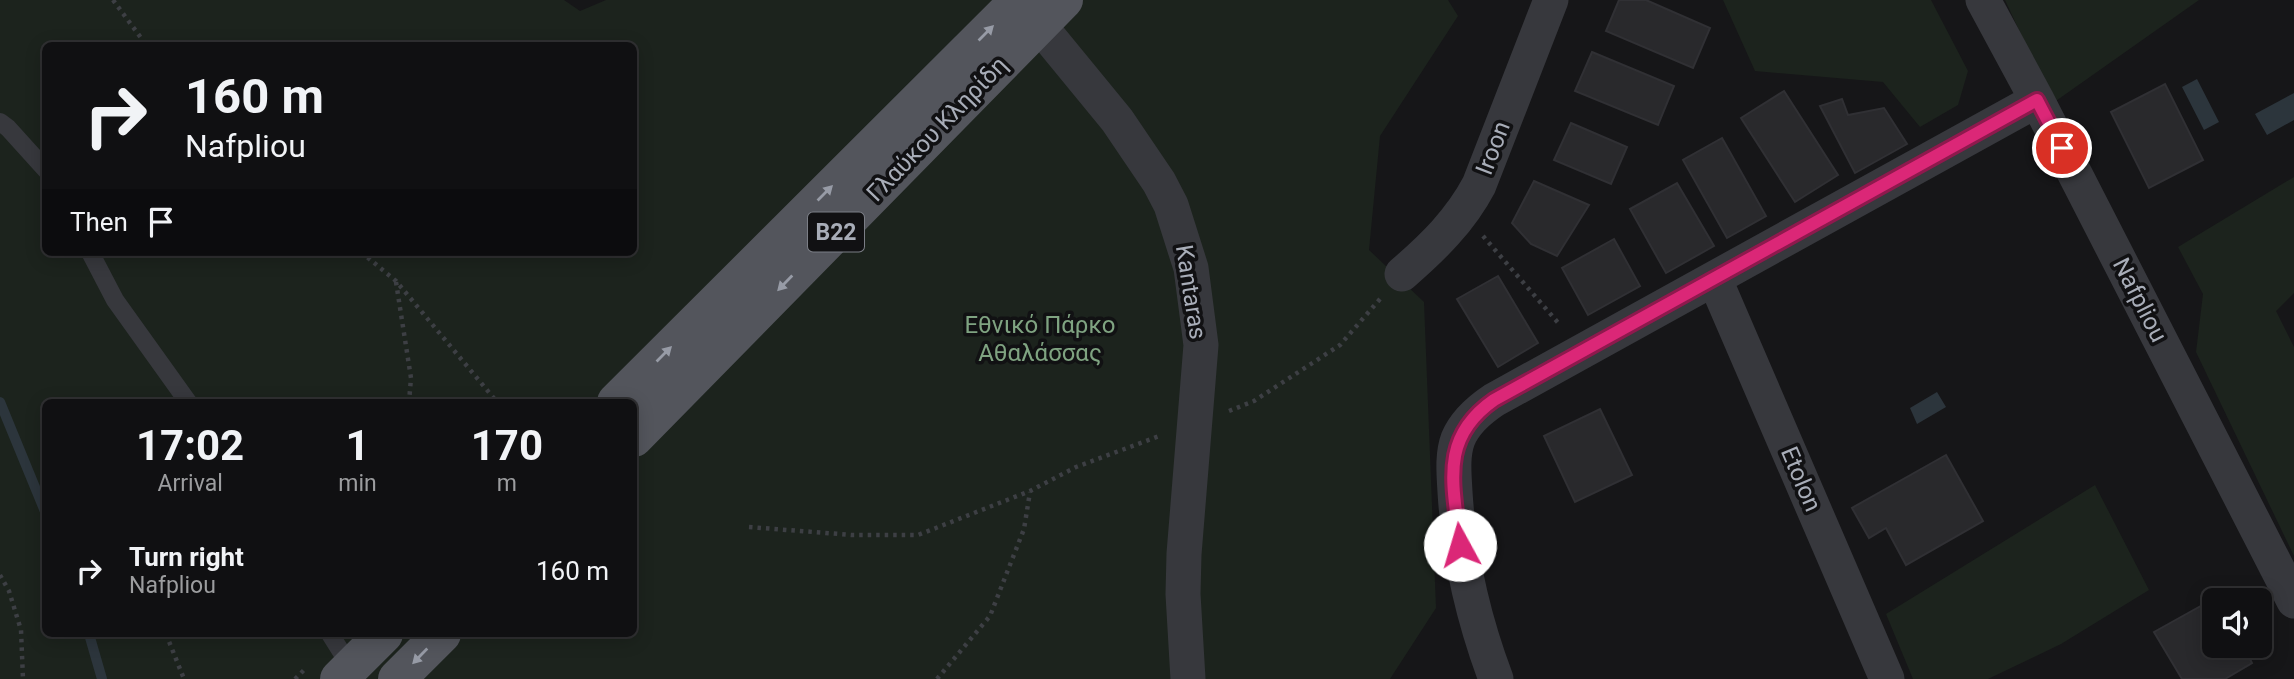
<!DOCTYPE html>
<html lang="en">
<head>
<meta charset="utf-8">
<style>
  body { margin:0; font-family:Roboto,sans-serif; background:#19191b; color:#f1f3f6; height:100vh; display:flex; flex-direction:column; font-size:26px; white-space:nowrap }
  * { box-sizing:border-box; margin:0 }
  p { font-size:23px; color:#9c9d9f }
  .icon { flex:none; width:38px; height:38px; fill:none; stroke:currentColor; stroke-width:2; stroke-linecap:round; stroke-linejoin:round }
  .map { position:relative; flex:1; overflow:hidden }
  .details { position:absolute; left:42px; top:399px; width:595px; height:238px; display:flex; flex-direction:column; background:#101012; border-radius:10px; box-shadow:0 4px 18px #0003,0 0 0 2px #303032 }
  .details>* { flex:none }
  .top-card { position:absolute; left:42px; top:42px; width:595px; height:214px; border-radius:10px; box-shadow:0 4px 18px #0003,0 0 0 2px #303032; background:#101012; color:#f1f3f6; overflow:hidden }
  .controls { position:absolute; left:2202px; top:588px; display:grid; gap:14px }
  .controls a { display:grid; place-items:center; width:70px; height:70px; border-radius:10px; background:#101012; box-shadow:0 4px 18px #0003,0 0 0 2px #303032; font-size:35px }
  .pin { position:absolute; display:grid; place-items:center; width:60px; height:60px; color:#fff; margin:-30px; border:4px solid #fff; border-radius:50%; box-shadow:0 2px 7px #0007 }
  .me { position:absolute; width:77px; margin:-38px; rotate:354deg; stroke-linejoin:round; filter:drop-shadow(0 0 5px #0008) }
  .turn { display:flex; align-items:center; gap:24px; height:147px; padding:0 28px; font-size:32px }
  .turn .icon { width:91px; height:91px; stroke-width:2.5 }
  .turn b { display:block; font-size:49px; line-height:60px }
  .then { display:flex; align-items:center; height:66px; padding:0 28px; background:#0003; gap:14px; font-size:26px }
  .eta { display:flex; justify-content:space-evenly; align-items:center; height:119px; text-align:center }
  .eta b { font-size:42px; font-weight:700; line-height:49px }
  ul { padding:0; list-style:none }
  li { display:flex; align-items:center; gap:21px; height:105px; padding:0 28px }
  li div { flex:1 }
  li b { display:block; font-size:26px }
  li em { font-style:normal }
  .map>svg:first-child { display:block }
</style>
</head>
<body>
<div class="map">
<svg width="2294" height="679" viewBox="0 0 2294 679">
  <rect width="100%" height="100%" fill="#161618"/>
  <path fill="#1c231d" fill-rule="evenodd" d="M0,0H564L580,11L606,0H1448L1458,16L1380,136L1369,250L1424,302L1436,608L1390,679H0ZM46,46H634V252H46ZM46,402H634V634H46Z
    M1723,0H1931L1968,71L1958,105L1920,127L1883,82L1755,71Z
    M2005,0H2199L2053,103Z
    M2294,177V293L2276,311L2294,347V556L2196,352L2203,294L2178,247Z
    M2095,485L2149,590L2061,644L1988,679H1913L1886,614Z"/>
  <path fill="#2c353c" d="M2197,79L2219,122L2204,130L2182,87Z
    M2294,93V120L2267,135L2255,114Z
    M1937,392L1946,407L1917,424L1910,408Z"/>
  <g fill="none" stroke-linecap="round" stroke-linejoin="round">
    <path stroke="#2c353c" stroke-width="10" d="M0,402L46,514
      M89,634L102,679"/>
  </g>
  <path fill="#29292c" stroke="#303034" stroke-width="2" d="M1619,0H1646L1710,28L1693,68L1606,31Z
    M1592,52L1674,86L1658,125L1575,91Z
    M2165,84L2203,160L2149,188L2111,112Z
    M1784,91L1838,175L1795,202L1741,118Z
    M1842,99L1848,115L1884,108L1907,144L1855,173L1820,106Z
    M1571,123L1627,147L1611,184L1554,160Z
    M1722,138L1766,216L1727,238L1683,160Z
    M1534,181L1589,205L1557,256L1531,244L1512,223Z
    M1677,183L1714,246L1666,273L1630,209Z
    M1614,239L1640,286L1588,315L1562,268Z
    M1498,276L1538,343L1498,367L1457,299Z
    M1600,409L1632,475L1575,502L1544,436Z
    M1946,455L1983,521L1906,565L1886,528L1869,538L1852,508Z
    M2219,596L2221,600H2214V646H2244L2252,663L2225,679H2182L2154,632Z"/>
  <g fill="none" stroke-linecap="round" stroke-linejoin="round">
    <path stroke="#3d3f44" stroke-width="4.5" stroke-dasharray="3.5 5" stroke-linecap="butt" d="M113,0L147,46
      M1483,236L1560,325
      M361,252L396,281L497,402
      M396,282L411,378L409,402
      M1229,411L1254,401L1340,345L1380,299
      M749,527L852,535H918L1030,491L1076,467L1162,435
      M0,575L9,591L21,630L23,679
      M166,634L184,679
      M295,679L305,669
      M937,679L990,616L1024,529L1030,492"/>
    <path stroke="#37383d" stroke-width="18" d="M0,122L8,128L46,170
      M90,252L115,300L188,402
      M330,634L352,669"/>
    <path stroke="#37383d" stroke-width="35" d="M1983,0L2037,100L2294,601
      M1021,3L1117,120L1159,182L1171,205L1191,268L1201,345L1184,554L1183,594L1188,679
      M1402,274C1433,247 1460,221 1479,185L1551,0
      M1715,280L1887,679
      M1496,679C1473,618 1459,557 1455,492C1454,474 1452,455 1458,439C1465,422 1479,410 1494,400L2037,100"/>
    <path stroke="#53555c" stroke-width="38" d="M616,402L1019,0
      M634,438L1064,0
      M339,679L384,634
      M397,679L442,634"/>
  </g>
  <defs><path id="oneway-solid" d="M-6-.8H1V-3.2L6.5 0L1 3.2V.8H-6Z" transform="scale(1.75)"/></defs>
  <g fill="#979ba6">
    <use href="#oneway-solid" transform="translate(986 33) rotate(-45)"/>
    <use href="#oneway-solid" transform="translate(825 193) rotate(-45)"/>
    <use href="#oneway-solid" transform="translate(785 283) rotate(134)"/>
    <use href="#oneway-solid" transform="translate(664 354) rotate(-45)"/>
    <use href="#oneway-solid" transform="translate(420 656) rotate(134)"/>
  </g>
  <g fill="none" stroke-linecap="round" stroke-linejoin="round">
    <defs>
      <path id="route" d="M1460,545C1454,486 1438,439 1494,400L2037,100L2062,148"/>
    </defs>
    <use href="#route" stroke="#8e194d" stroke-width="18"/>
    <use href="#route" stroke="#db2777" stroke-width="12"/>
  </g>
  <g text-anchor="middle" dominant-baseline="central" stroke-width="7" stroke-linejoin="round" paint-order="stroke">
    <rect fill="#111113" stroke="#7b7e86" stroke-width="2" x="808" y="212.5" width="56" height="39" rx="5"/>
    <g font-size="23" font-weight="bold" fill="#a8adb8">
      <text x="836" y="232">B22</text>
    </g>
    <g font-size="24" fill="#a8adb8" stroke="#111113">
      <text transform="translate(937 129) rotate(-46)">Γλαύκου Κληρίδη</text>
      <text transform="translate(1493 148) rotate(-69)">Iroon</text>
      <text transform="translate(1191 292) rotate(81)">Kantaras</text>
      <text transform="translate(2140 300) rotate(63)">Nafpliou</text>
      <text transform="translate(1801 479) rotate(67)">Etolon</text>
    </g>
    <g font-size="24" fill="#7fa381" stroke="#111113">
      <text x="1040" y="325">Εθνικό Πάρκο<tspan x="1040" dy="28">Αθαλάσσας</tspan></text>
    </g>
  </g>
</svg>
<div class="controls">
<a><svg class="icon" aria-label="sound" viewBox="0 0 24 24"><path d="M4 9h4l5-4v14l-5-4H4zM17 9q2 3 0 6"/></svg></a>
</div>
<div class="pin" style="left:2062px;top:148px;background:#d93025"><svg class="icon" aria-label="arrive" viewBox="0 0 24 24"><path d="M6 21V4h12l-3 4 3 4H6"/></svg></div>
<svg class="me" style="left:1460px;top:545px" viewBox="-20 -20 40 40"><circle r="19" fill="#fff"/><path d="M0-13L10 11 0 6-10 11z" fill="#db2777"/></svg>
<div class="top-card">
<div class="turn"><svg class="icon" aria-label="right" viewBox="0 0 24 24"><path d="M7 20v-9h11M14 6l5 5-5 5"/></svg><div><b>160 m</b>Nafpliou</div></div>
<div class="then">Then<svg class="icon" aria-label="arrive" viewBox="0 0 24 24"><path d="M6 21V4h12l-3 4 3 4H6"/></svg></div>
</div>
<section class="details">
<div class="eta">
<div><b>17:02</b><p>Arrival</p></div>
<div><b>1</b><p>min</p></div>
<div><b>170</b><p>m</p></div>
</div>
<ul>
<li><svg class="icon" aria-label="right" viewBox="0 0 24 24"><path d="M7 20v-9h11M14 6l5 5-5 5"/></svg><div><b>Turn right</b><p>Nafpliou</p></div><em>160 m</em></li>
</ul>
</section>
</div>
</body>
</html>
